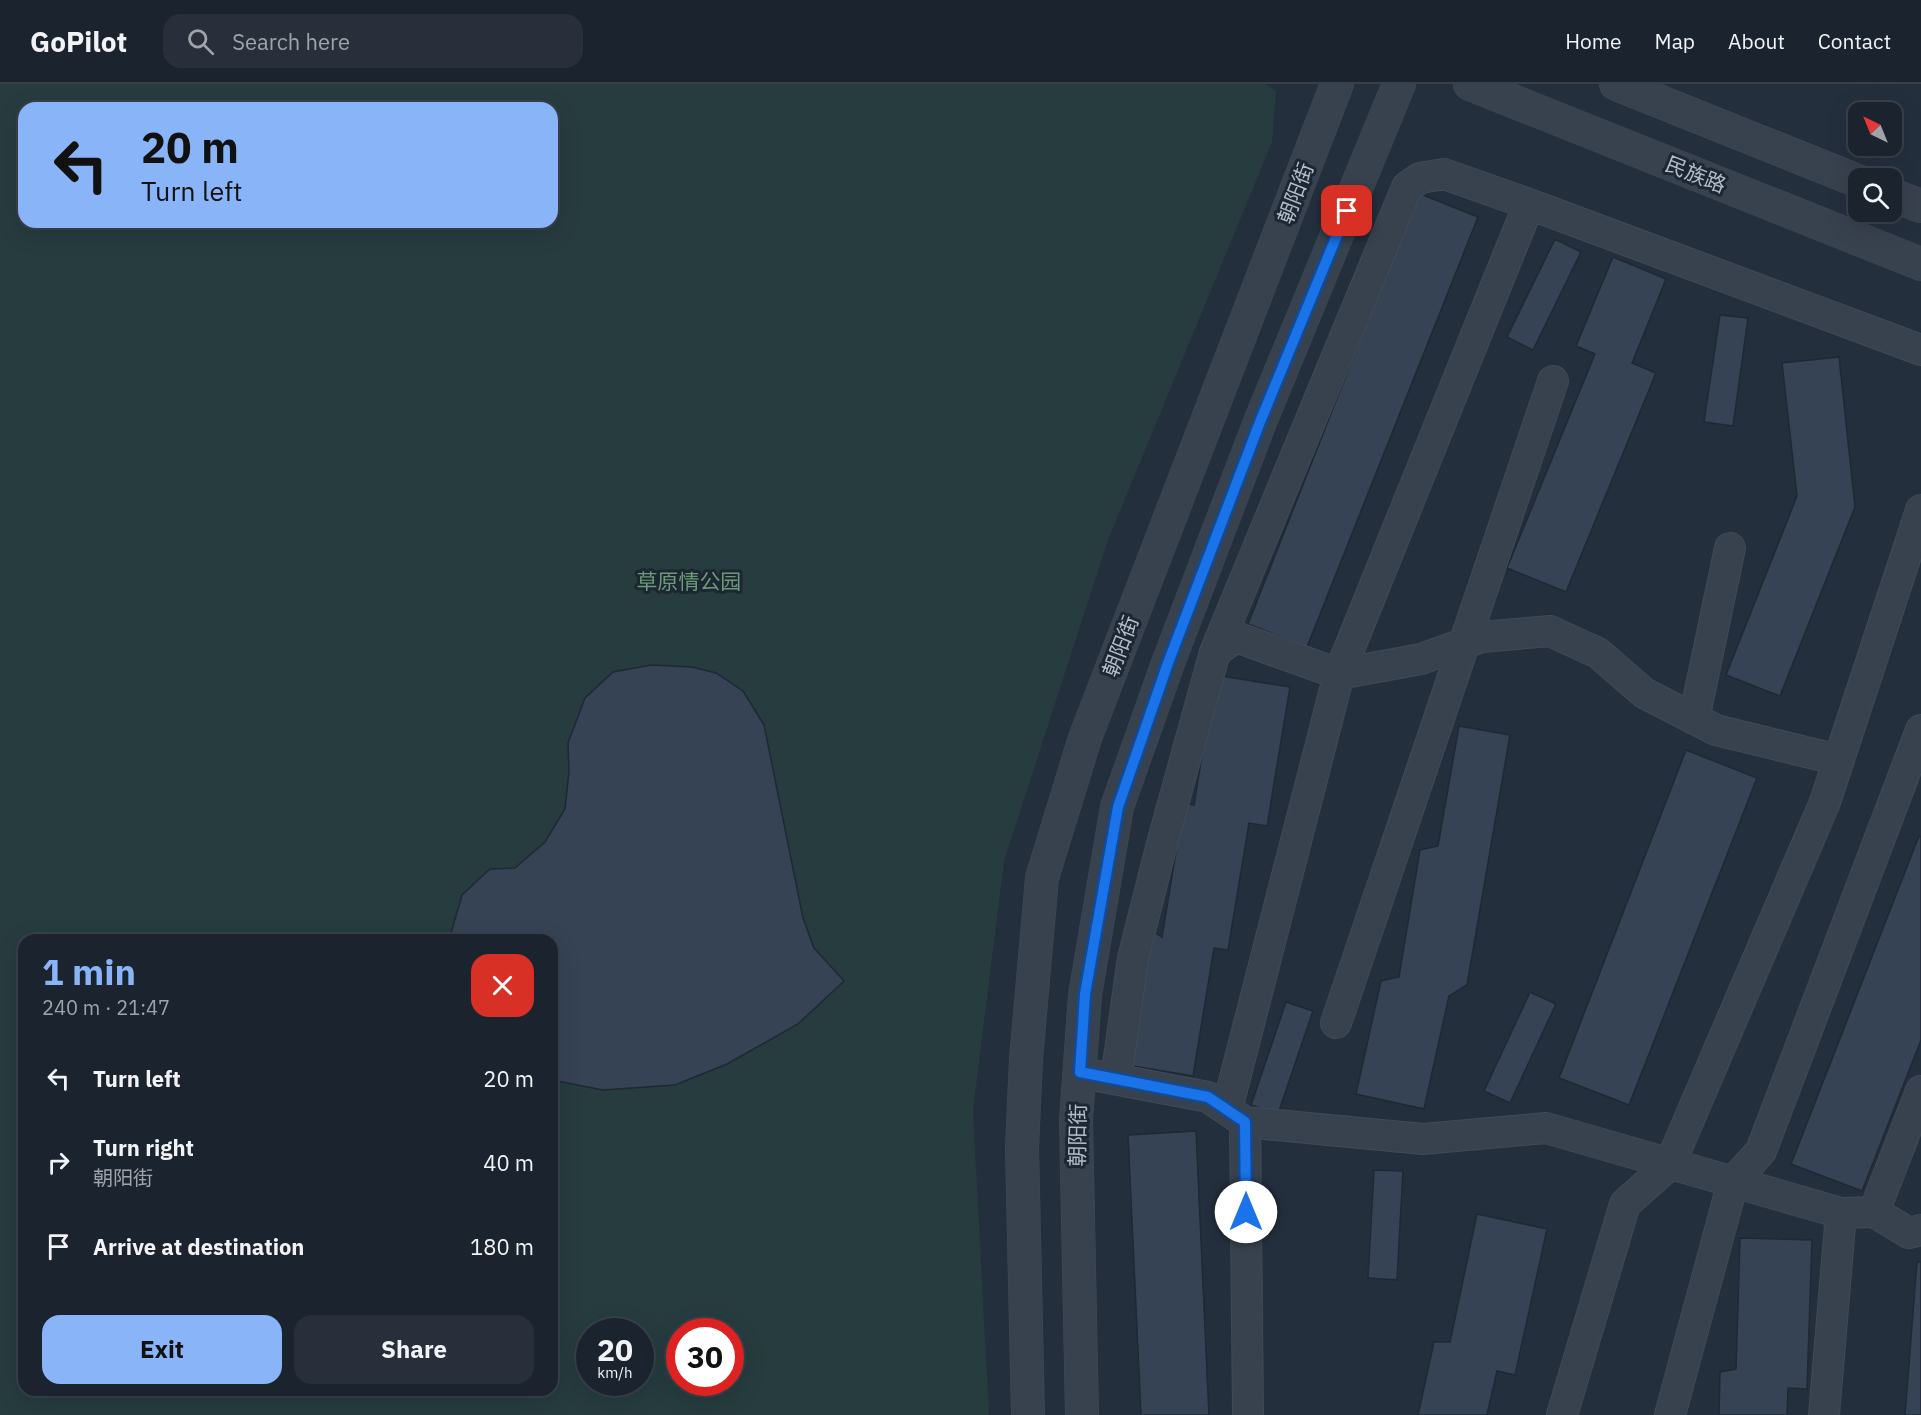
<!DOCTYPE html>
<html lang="en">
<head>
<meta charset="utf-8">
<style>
  body { margin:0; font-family:"IBM Plex Sans","Noto Sans SC",sans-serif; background:#282f3a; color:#f1f3f6; height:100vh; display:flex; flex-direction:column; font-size:22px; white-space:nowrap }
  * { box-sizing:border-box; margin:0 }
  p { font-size:20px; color:#a0a4aa }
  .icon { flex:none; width:33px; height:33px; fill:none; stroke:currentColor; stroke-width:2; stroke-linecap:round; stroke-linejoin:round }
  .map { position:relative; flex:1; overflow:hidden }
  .sheet { position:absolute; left:18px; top:850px; width:540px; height:462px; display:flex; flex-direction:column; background:#1b232e; border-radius:18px; box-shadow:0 6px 24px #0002,0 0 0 2px #39404a }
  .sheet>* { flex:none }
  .guide { position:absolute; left:18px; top:18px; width:540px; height:126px; border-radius:18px; box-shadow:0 6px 24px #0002,0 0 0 2px #39404a; background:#8ab4f8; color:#111; overflow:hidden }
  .needle { width:39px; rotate:317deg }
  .buttons { position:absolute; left:1848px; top:18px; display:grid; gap:12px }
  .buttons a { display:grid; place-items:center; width:54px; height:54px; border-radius:12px; background:#1b232e; box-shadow:0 6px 24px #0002,0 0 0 2px #39404a; font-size:30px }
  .speed { position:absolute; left:576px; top:1234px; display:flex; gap:12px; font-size:30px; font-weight:700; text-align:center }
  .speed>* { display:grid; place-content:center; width:78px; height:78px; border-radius:50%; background:#1b232e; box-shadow:0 6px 24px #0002,0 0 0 2px #39404a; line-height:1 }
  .speed small { font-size:15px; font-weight:400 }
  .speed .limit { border:9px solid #d22; background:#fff; color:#111 }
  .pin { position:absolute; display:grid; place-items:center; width:51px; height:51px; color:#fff; margin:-26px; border-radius:12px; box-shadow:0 3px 9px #0006 }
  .me { position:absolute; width:66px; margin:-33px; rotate:0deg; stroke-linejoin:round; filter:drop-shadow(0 0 4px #0008) }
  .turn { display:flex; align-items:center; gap:21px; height:126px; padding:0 24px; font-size:27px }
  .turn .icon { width:78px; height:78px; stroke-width:2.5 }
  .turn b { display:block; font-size:42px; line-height:51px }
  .round { display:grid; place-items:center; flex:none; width:63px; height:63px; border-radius:18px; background:#282f3a }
  .headline { display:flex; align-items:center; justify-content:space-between; height:102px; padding:0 24px }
  h1 { font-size:36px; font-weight:800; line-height:45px; color:#8ab4f8 }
  .button { display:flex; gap:12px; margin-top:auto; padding:12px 24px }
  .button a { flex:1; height:69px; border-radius:18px; background:#8ab4f8; color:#111; font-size:24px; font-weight:800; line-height:69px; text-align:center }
  .button a+a { background:#282f3a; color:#f1f3f6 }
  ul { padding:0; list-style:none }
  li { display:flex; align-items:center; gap:18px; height:84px; padding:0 24px }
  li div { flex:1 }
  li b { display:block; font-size:22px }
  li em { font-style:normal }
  header { display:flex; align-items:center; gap:36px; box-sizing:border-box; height:84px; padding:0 30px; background:#1b232e; border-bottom:2px solid #39404a }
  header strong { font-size:28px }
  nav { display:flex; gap:33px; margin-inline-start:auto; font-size:21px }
  .search { width:420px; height:54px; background:#282f3a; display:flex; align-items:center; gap:15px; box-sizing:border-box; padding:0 21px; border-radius:18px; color:#a0a4aa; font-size:22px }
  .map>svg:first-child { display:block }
</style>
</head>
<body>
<header>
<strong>GoPilot</strong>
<div class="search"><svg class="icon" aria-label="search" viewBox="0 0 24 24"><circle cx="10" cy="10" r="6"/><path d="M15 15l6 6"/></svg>Search here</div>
<nav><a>Home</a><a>Map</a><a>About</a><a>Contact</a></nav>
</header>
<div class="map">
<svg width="1921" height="1331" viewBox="0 0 1921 1331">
  <rect width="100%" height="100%" fill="#242f3e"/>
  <path fill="#263c3f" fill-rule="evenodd" d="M0,0H1266L1276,7L1272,58L1108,456L1004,777L973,1026L989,1331H0ZM24,24H552V138H24ZM24,856H552V1306H24ZM590,1248H640V1299H590ZM680,1248H730V1299H680Z"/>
  <path fill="#364354" stroke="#1f2835" stroke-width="1.5" d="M1418,109L1478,133L1307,563L1248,540Z
    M1555,155L1581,168L1533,266L1507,253Z
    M1613,173L1666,195L1632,279L1656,289L1566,508L1507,484L1595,270L1576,262Z
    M1720,231L1748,234L1733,342L1704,338Z
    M1839,273L1855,423L1780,612L1726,591L1797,412L1782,279Z
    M651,581L692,583L716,589L743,607L764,641L803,834L814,864L844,897L798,940L727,980L675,1001L603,1006L552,996V856H449L462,811L490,785L515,784L545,758L565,725L569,687L568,659L585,614L613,588Z
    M1215,591L1290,603L1267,742L1249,739L1228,866L1214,864L1193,992L1127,981L1149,845L1162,853L1184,719L1194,721Z
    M1459,642L1510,651L1467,901L1449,912L1424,1025L1356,1010L1381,897L1399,893L1420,766L1438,762Z
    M1686,666L1757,694L1629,1021L1559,994Z
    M1919,752L1921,753V956L1862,1107L1791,1080Z
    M1530,908L1556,920L1510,1019L1484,1007Z
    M1286,918L1313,927L1278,1030L1251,1021Z
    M1196,1047L1209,1331H1141L1128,1051Z
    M1374,1086L1403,1087L1397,1196L1368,1194Z
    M1477,1130L1547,1145L1515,1291L1497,1287L1487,1331H1418L1434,1258H1450Z
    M1740,1154L1812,1156L1807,1305L1788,1304L1787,1331H1719L1720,1288L1736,1285Z
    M1917,1178H1921V1331H1905Z"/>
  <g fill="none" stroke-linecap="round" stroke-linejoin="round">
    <defs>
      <path id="minor" d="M1529,120L1921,266
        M1215,568L1407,103L1420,94L1444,90L1529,120L1339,590
        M1339,590L1421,575L1482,553L1550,547L1598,569L1644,609L1716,646L1839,676
        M1694,635L1730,464
        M1336,939L1553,297
        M1098,992L1208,1013L1245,1038L1423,1055L1546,1044L1841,1129L1874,1128L1909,1149L1921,1146
        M1116,995L1133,874L1163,756L1215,568L1236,553L1339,590L1227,1025
        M1245,1038L1248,1331
        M1874,1128L1921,1007
        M1562,1331L1625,1120L1670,1080L1825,718L1921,426
        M1670,1331L1733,1098L1761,1067L1921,646
        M1824,1331L1841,1129"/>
      <path id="tertiary" d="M1470,0L1921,180
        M1616,0L1858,97
        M1892,111L1921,122
        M1028,1331L1022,1064L1026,975L1042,794L1085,654L1337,0
        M1082,1331L1076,1036L1085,911L1117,723L1168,579L1260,338L1399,0"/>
    </defs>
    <use href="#minor" stroke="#414a57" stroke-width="32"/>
    <use href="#tertiary" stroke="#414a57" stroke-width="34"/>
    <use href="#minor" stroke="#38414e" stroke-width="30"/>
    <use href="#tertiary" stroke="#38414e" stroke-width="33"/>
  </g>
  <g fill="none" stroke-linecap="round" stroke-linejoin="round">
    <defs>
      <path id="route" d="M1246,1128L1245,1038L1208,1013L1080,988L1085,910L1118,723L1168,579L1260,338L1347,127"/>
    </defs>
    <use href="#route" stroke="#114b97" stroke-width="15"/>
    <use href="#route" stroke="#1a73e8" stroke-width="10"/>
  </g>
  <g text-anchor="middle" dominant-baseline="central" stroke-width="6" stroke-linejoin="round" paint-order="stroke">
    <g font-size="21" fill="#b4bcc9" stroke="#1d2633">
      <text transform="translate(1696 90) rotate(22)">民族路</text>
      <text transform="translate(1295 109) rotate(-69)">朝阳街</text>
      <text transform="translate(1120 562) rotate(-69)">朝阳街</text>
      <text transform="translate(1077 1051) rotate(-89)">朝阳街</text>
    </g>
    <g font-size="21" fill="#6b9a76" stroke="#1d2633">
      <text x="689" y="497">草原情公园</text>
    </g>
  </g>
</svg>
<div class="buttons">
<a><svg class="needle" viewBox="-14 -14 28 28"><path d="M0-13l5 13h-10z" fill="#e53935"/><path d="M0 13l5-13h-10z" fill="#a0a4aa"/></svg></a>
<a><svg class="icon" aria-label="search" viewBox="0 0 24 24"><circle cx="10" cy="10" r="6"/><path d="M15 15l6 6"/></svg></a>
</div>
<div class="speed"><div>20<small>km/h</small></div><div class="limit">30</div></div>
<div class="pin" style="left:1347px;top:127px;background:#d93025"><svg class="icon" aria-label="arrive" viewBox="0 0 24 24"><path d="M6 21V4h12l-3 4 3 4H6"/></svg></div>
<svg class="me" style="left:1246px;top:1128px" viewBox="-20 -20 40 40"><circle r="19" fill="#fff"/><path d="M0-13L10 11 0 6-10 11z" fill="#1a73e8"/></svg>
<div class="guide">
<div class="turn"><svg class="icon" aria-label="left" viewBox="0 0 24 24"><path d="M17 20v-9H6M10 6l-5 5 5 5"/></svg><div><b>20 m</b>Turn left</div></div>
</div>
<section class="sheet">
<div class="headline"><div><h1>1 min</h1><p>240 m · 21:47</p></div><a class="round" style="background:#d93025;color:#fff"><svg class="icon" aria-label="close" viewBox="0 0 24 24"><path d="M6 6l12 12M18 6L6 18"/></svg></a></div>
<ul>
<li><svg class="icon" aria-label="left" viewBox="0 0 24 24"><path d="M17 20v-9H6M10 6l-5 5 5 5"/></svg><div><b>Turn left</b></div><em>20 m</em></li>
<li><svg class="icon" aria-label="right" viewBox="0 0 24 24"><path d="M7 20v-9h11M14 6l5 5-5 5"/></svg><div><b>Turn right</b><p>朝阳街</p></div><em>40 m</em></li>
<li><svg class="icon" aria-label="arrive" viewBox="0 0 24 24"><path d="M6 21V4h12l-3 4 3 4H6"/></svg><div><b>Arrive at destination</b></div><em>180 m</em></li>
</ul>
<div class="button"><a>Exit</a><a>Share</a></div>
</section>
</div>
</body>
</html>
